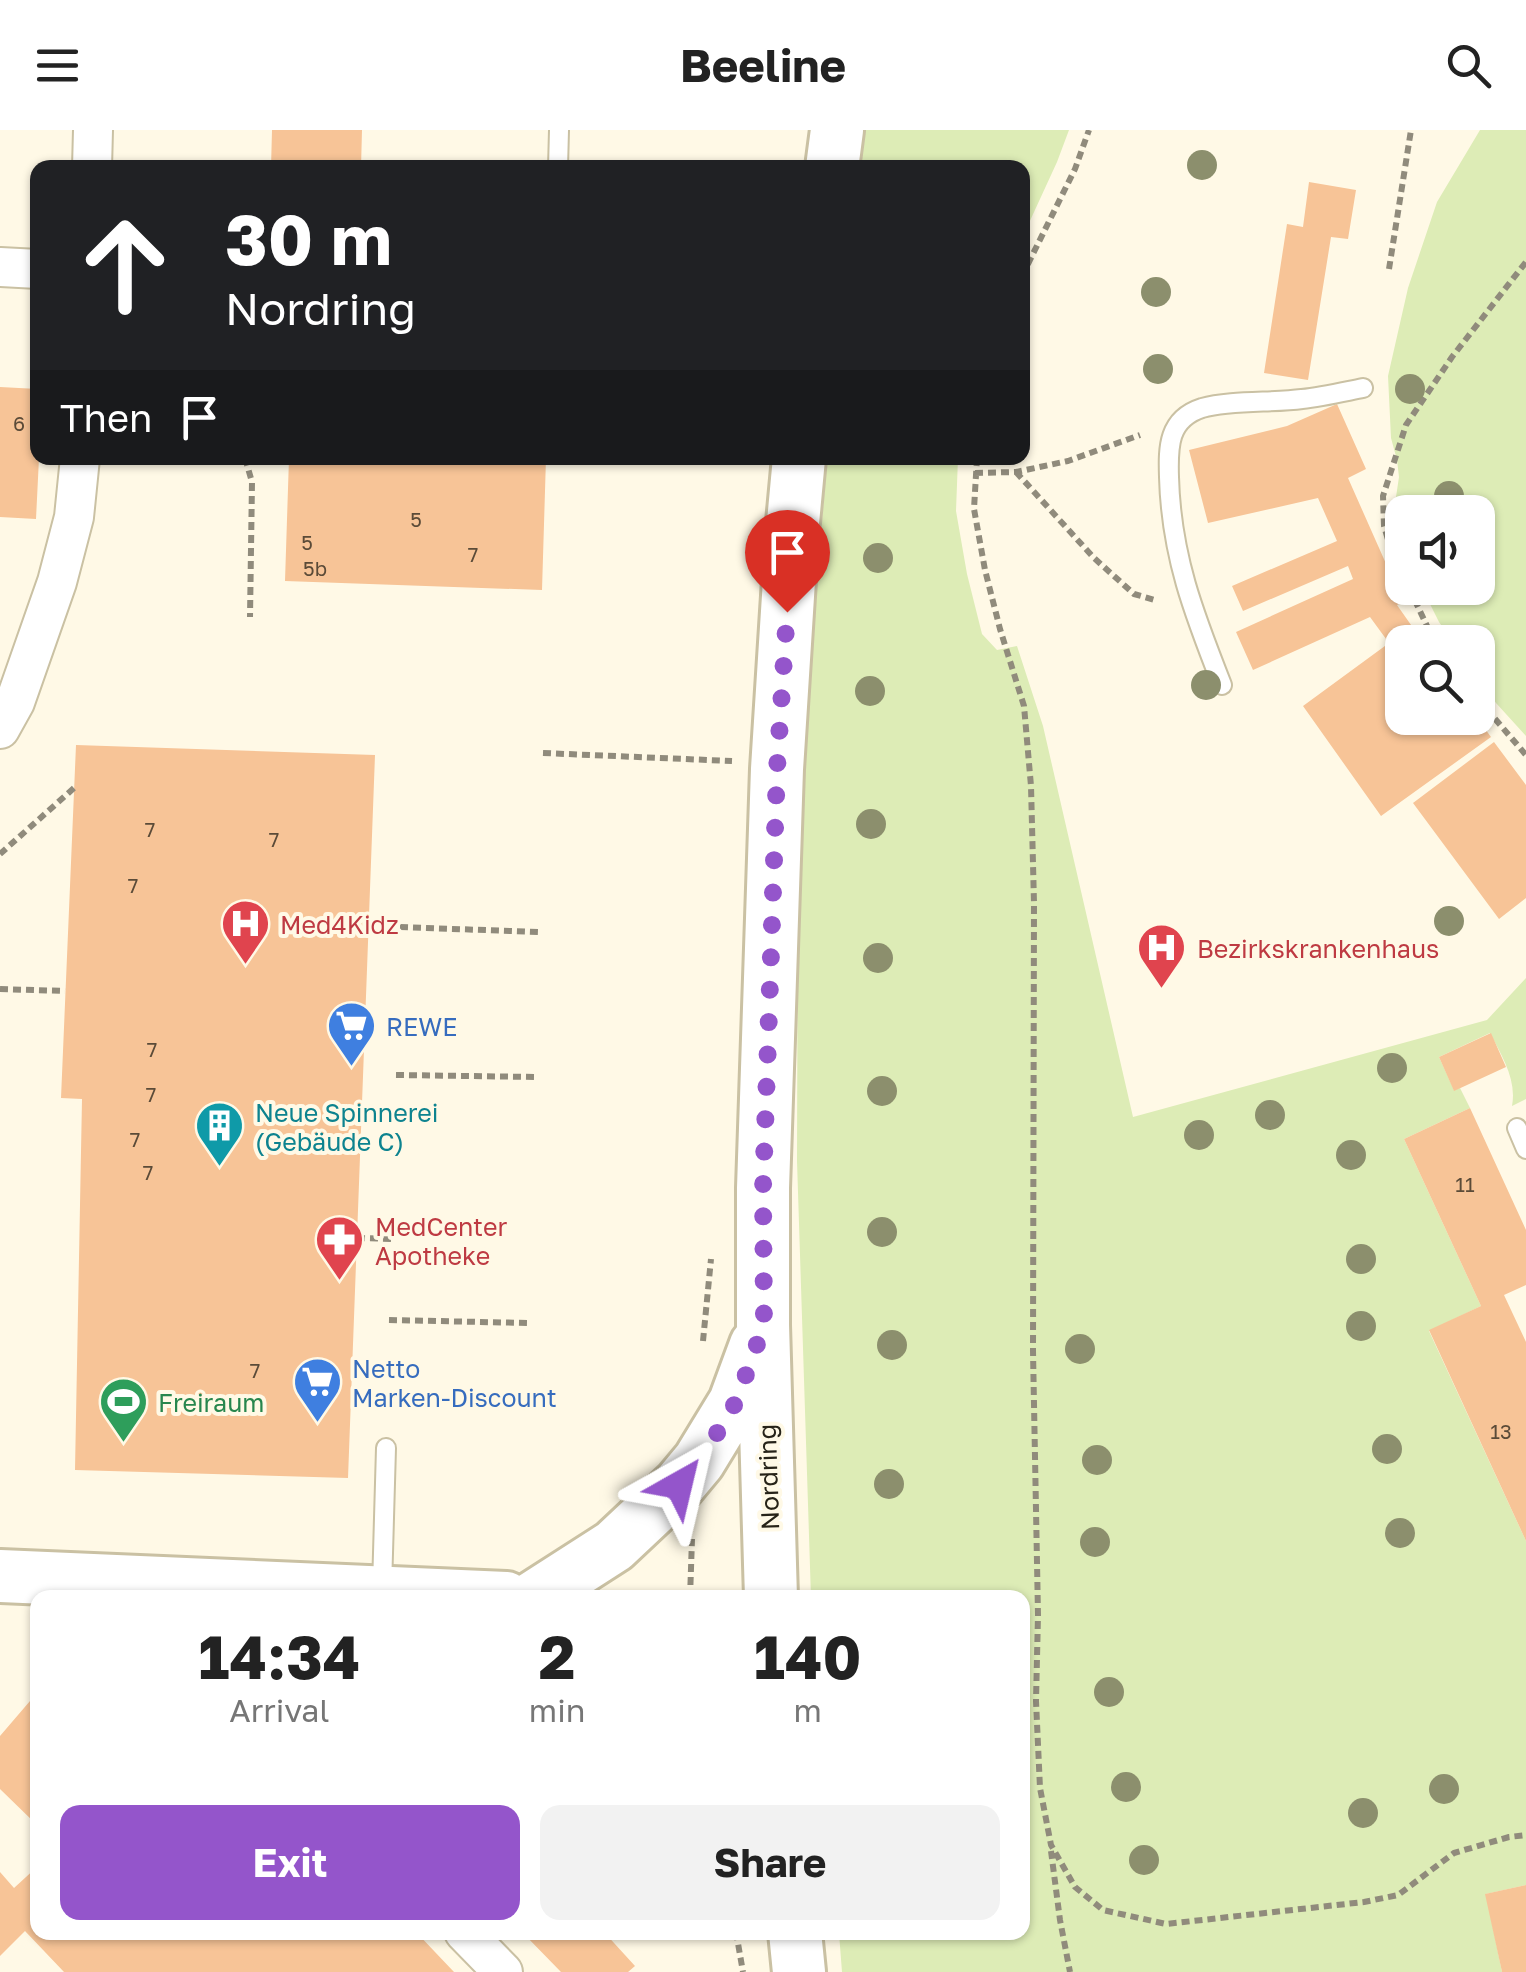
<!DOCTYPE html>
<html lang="en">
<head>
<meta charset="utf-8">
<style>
  body { margin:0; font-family:"Golos Text",sans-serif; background:#f2f2f2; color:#222; height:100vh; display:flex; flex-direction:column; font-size:38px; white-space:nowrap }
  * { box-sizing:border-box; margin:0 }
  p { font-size:32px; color:#767676 }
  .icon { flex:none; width:55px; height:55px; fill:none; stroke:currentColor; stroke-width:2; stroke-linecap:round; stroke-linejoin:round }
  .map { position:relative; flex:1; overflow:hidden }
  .panel { position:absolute; left:30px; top:1460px; width:1000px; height:350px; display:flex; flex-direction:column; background:#fff; border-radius:20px; box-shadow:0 2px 8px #0004 }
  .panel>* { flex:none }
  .top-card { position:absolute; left:30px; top:30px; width:1000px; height:305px; border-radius:20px; box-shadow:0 2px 8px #0004; background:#202124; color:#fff; overflow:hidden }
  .fabs { position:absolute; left:1385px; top:365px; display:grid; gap:20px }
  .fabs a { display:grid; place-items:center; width:110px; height:110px; border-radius:20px; background:#fff; box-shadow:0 2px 8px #0004; font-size:50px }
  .pin { position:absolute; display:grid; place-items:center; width:85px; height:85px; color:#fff; margin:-102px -42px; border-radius:50% 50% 50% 0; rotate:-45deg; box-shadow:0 0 10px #0007 }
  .pin .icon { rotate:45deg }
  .me { position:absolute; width:110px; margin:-55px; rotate:37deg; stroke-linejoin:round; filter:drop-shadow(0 0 8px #0008) }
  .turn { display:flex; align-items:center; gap:35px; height:210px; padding:0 30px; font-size:45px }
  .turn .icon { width:130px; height:130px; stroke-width:2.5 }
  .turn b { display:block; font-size:70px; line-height:85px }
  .then { display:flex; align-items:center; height:95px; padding:0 30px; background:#0003; gap:20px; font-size:38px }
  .eta { display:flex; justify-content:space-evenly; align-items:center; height:170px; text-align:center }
  .eta b { font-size:60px; font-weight:700; line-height:70px }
  .action { display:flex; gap:20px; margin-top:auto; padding:20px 30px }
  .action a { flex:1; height:115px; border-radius:20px; background:#9455cb; color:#fff; font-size:40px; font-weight:700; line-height:115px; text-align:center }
  .action a+a { background:#f2f2f2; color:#222 }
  header { display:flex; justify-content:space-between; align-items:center; height:130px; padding:0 30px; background:#fff; font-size:45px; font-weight:700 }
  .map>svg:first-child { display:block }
</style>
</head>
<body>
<header><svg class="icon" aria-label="menu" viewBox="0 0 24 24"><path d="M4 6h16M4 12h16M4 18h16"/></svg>Beeline<svg class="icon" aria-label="search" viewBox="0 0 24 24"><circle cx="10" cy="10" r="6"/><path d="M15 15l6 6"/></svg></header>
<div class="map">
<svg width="1526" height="1842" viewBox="0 0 1526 1842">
  <rect width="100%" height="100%" fill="#fff9e6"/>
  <path fill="#ddecb6" d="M862,0H1069L1057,32L1023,106L1022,38H856Z
    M1480,0H1526V606L1496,573L1478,547V512H1453L1439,492L1422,458H1478V382H1402V415L1397,393L1396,367L1399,347L1397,330L1391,308L1388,246L1408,158L1437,72Z
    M827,328H958L956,381L967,444L982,504L997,520L1017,516L1043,596L1133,987L1487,890L1526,848V969L1512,976C1517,950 1502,926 1490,903L1439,927L1454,960L1460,958L1470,978L1404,1009L1481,1176L1429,1201L1526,1411V1755L1486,1764L1502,1842H842L839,1803L1022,1802V1468H811L797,1031L798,690Z"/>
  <path fill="#f7c497" d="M272,0H362L361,38H271Z
    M1309,52L1356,60L1348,109L1331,107L1308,250L1264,243L1287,94L1303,97Z
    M0,257L38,259L39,328L36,389L0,387Z
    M1337,274L1366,339L1348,348L1403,472L1397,475L1423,512H1402V588H1477L1491,607L1381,686L1303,576L1389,513L1370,487L1253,540L1236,502L1353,449L1348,436L1243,481L1232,456L1337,411L1318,368L1208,393L1189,320L1287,296Z
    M289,328H546L542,460L285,451Z
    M1494,612L1526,655V768L1499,789L1413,673Z
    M76,615L375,625L348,1348L75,1340L82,969L61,968Z
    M1491,903L1506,937L1454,961L1439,927Z
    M1470,978L1526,1100V1155L1504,1165L1526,1212V1411L1429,1200L1481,1176L1404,1009Z
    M30,1571H38V1696L0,1659V1606Z
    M38,1736V1802H416L454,1842H64L25,1801L0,1826V1742L14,1758Z
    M1526,1755V1842H1502L1485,1764Z
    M522,1802H604L635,1836L628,1842H561Z"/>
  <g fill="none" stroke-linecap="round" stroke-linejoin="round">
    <defs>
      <path id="lane" d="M558,38L559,0
        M1222,555C1194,484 1171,425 1169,347C1168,317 1168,289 1202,278C1231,270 1272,273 1302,269C1322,267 1343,262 1363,258
        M1517,998L1526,1019
        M382,1458L386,1318"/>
      <path id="street" d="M92,38L93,0
        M0,137L38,139
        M0,599L15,572L57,452L74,387L80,328
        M464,1802L503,1842"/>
      <path id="secondary" d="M832,38L837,0
        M0,1446L506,1468
        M533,1468L614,1416L679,1355L699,1331L735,1272L756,1215
        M771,1468L763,1195V1058L777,639L792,403L799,328
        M795,1802L799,1842"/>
    </defs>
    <use href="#lane" stroke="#cac1a3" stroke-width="22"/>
    <use href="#street" stroke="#cac1a3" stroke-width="42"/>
    <use href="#secondary" stroke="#cac1a3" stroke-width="58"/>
    <path stroke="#908b7c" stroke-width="6" stroke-dasharray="8 5" stroke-linecap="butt" d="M1389,139L1411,0
      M1022,146L1075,39L1089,0
      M245,328L252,352L250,487
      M977,328L974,379L985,440L1000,499L1024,576L1031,656L1034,773L1033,1221L1038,1485L1036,1571L1040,1658L1051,1715L1075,1757L1103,1780L1166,1794L1364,1772L1398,1765L1454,1723L1509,1707L1526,1705
      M1016,342L1094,428L1134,464L1158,471
      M975,343L1016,342L1068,331L1140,305
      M1402,445L1392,423L1384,396L1383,366L1406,295L1452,227L1526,132
      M1409,458L1428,498L1438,512
      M1478,569L1526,625
      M543,623L732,631
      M0,724L74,658
      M400,797L538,802
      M0,859L65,861
      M396,945L535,947
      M357,1108L392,1109
      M389,1190L528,1193
      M703,1211L711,1129
      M690,1468L692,1409
      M1051,1721L1060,1790L1070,1842
      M736,1802L743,1842"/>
    <use href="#lane" stroke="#fff" stroke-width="18"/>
    <use href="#street" stroke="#fff" stroke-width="38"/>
    <use href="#secondary" stroke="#fff" stroke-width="52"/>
  </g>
  <g fill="#8c8f6d">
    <circle cx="1202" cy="35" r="15"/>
    <circle cx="1156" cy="162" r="15"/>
    <circle cx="1158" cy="239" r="15"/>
    <circle cx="1410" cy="259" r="15"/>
    <circle cx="1449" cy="366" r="15"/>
    <circle cx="878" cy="428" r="15"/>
    <circle cx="1206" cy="555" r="15"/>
    <circle cx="870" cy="561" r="15"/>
    <circle cx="871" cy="694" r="15"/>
    <circle cx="1449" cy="791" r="15"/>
    <circle cx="878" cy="828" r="15"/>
    <circle cx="1392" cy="938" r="15"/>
    <circle cx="882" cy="961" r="15"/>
    <circle cx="1270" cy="985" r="15"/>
    <circle cx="1199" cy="1005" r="15"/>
    <circle cx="1351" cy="1025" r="15"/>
    <circle cx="882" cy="1102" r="15"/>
    <circle cx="1361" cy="1129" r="15"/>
    <circle cx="1361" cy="1196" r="15"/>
    <circle cx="892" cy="1215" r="15"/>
    <circle cx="1080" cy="1219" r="15"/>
    <circle cx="1387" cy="1319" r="15"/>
    <circle cx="1097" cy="1330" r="15"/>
    <circle cx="889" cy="1354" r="15"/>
    <circle cx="1400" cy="1403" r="15"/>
    <circle cx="1095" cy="1412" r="15"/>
    <circle cx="1109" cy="1562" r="15"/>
    <circle cx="1126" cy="1657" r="15"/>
    <circle cx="1444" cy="1659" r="15"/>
    <circle cx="1363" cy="1683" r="15"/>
    <circle cx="1144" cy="1730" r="15"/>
  </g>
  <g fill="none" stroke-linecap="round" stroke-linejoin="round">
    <path stroke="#9455cb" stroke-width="18" stroke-dasharray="0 32.4" d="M679,1355L700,1331L736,1272L764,1195L763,1058L770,854L777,639L787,482"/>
  </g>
  <defs>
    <symbol id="hospital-pin" viewBox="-11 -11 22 30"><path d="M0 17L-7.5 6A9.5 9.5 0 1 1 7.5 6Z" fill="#e0444e" stroke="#fff9e6"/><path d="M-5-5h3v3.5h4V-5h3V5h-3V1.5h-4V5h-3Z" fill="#fff"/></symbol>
    <symbol id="supermarket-pin" viewBox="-11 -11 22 30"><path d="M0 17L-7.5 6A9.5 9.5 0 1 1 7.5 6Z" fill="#3f7fe0" stroke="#fff9e6"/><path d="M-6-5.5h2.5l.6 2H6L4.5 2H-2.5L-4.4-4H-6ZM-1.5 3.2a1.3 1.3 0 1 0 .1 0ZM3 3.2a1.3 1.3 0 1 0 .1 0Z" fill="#fff"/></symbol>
    <symbol id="building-pin" viewBox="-11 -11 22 30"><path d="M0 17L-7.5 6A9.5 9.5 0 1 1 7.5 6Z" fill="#0f9aa8" stroke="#fff9e6"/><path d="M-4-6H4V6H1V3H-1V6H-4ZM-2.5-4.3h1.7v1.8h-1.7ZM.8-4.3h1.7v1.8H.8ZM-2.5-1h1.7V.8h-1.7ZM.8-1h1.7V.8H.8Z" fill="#fff"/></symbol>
    <symbol id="pharmacy-pin" viewBox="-11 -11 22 30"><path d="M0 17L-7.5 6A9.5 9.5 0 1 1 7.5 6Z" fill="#e0444e" stroke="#fff9e6"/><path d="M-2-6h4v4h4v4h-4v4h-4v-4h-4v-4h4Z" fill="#fff"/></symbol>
    <symbol id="stadium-pin" viewBox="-11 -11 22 30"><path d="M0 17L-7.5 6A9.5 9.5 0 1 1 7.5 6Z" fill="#2e9e5b" stroke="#fff9e6"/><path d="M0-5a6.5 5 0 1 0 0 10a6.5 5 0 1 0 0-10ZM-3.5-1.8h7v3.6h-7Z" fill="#fff"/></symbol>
  </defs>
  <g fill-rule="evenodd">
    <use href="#hospital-pin" x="218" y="766" width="55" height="75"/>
    <use href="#hospital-pin" x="1134" y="790" width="55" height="75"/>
    <use href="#supermarket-pin" x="324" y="868" width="55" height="75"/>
    <use href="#building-pin" x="192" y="968" width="55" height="75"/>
    <use href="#pharmacy-pin" x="312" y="1082" width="55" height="75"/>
    <use href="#supermarket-pin" x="290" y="1224" width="55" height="75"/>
    <use href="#stadium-pin" x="96" y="1244" width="55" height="75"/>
  </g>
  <g text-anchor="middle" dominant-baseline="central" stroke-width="8" stroke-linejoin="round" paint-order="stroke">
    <g font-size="20" fill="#5b4b38">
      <text x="19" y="293">6</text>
      <text x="416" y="389">5</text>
      <text x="307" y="412">5</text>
      <text x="473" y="424">7</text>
      <text x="315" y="438">5b</text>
      <text x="150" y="699">7</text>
      <text x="274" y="709">7</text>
      <text x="133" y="755">7</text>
      <text x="152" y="919">7</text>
      <text x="151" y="964">7</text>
      <text x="135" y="1009">7</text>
      <text x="148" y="1042">7</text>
      <text x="1465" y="1054">11</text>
      <text x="255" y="1240">7</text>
      <text x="1501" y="1301">13</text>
    </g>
    <g font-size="25" fill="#be3a42" stroke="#fff9e6" text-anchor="start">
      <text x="280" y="794">Med4Kidz</text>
      <text x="1197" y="818">Bezirkskrankenhaus</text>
      <text x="375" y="1096">MedCenter<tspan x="375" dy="29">Apotheke</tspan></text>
    </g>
    <g font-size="25" fill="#366cbe" stroke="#fff9e6" text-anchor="start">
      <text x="386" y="896">REWE</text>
      <text x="352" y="1238">Netto<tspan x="352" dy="29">Marken-Discount</tspan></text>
    </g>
    <g font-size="25" fill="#0d838f" stroke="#fff9e6" text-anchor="start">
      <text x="255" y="982">Neue Spinnerei<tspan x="255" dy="29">(Gebäude C)</tspan></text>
    </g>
    <g font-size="25" fill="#27864d" stroke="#fff9e6" text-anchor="start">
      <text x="158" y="1272">Freiraum</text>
    </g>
    <g font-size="25" fill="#272318" stroke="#fff9e6">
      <text transform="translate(768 1347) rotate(-92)">Nordring</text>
    </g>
  </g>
</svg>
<div class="fabs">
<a><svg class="icon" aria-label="sound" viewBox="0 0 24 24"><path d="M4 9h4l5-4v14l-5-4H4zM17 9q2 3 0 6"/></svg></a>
<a><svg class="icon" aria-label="search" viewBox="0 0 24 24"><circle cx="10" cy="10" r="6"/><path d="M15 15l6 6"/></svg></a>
</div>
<div class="pin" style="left:787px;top:482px;background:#d93025"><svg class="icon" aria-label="arrive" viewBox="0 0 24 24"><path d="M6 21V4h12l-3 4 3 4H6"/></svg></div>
<svg class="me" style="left:679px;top:1355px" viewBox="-20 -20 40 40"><path d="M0-17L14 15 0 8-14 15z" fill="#9455cb" stroke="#fff" stroke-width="4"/></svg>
<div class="top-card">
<div class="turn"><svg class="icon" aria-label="ahead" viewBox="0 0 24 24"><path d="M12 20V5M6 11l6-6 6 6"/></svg><div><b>30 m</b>Nordring</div></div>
<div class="then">Then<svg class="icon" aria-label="arrive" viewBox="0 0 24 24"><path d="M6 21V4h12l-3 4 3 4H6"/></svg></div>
</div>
<section class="panel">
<div class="eta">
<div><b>14:34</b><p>Arrival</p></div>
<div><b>2</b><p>min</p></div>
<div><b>140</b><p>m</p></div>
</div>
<div class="action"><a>Exit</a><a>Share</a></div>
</section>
</div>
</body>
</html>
